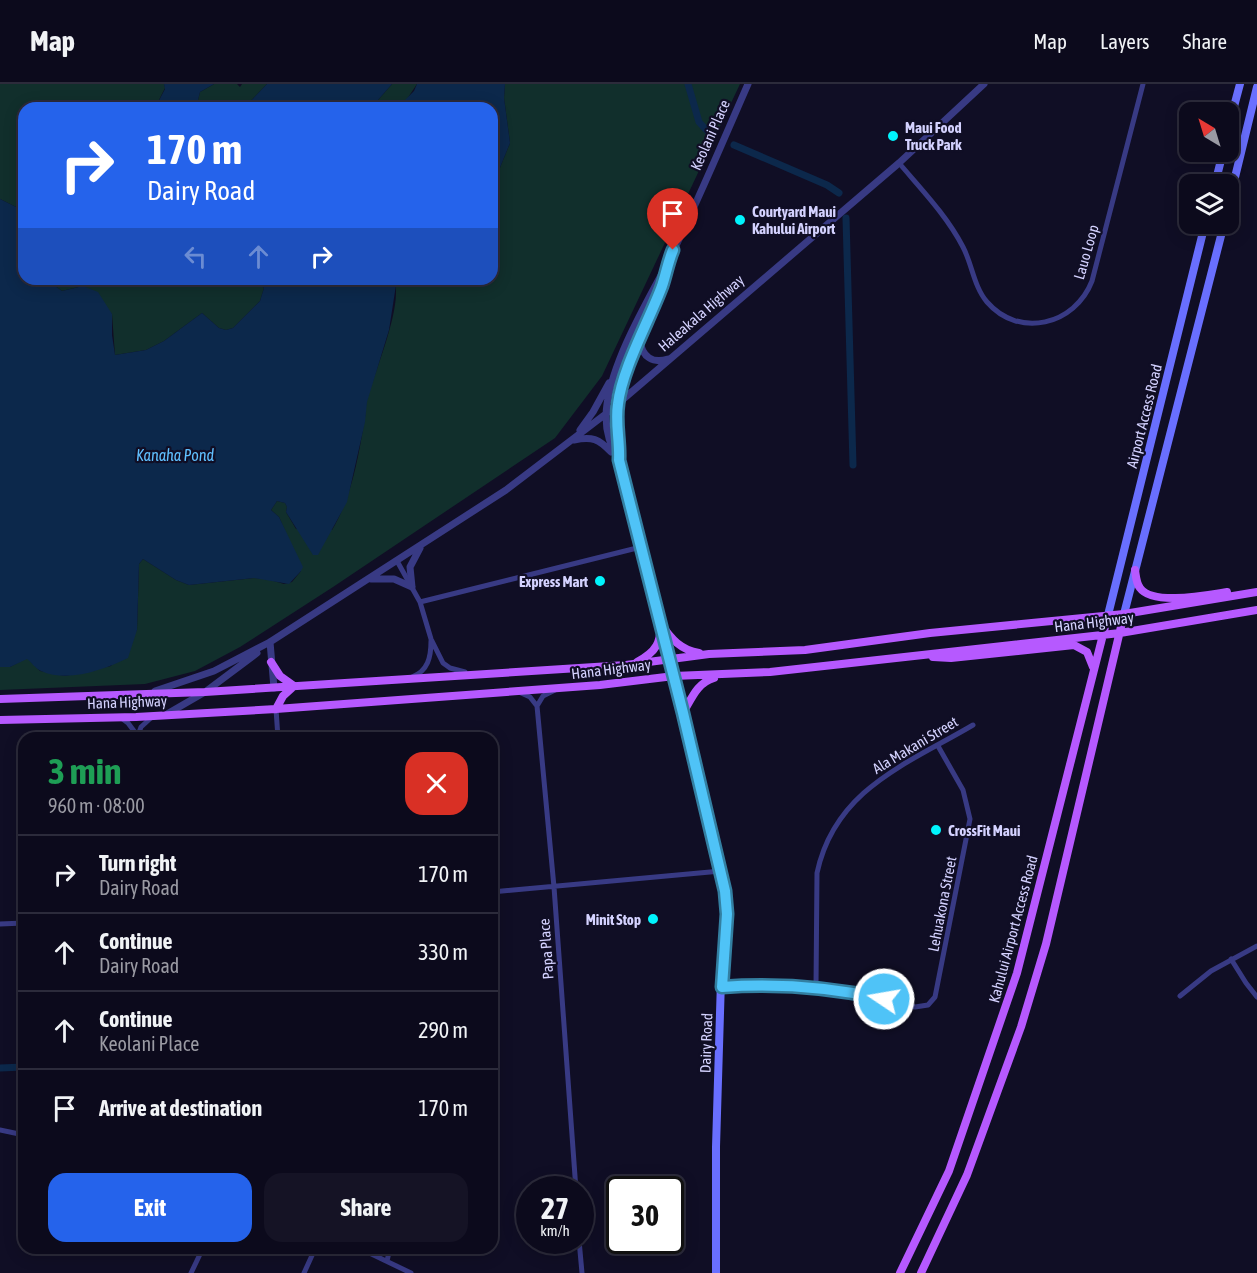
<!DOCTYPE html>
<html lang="en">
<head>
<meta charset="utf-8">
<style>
  body { margin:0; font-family:"Asap Condensed",sans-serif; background:#151325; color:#f1f3f6; height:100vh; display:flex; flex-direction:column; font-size:22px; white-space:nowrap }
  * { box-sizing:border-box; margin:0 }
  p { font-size:20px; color:#9a9aa3 }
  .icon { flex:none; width:33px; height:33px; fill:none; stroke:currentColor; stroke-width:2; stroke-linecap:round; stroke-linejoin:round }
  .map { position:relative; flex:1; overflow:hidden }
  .side { position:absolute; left:18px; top:648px; width:480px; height:522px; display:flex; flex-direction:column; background:#0c0a1c; border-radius:18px; box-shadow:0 3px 15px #0003,0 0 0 2px #2c2b3b }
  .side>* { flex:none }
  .guide { position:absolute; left:18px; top:18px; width:480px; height:183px; border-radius:18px; box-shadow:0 3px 15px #0003,0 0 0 2px #2c2b3b; background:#2563eb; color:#fff; overflow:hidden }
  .needle { width:39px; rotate:322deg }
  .fabs { position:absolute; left:1179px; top:18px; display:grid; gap:12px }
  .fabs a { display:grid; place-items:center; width:60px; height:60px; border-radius:12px; background:#0c0a1c; box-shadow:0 3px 15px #0003,0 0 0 2px #2c2b3b; font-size:30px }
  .speed { position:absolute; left:516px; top:1092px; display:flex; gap:12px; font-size:30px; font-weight:700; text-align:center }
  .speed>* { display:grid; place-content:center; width:78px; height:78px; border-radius:50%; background:#0c0a1c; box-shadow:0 3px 15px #0003,0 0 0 2px #2c2b3b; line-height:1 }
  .speed small { font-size:15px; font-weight:400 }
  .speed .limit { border:3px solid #111; border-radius:9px; background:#fff; color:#111 }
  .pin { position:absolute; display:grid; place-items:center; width:51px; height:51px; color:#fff; margin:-62px -26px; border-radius:50% 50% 50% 0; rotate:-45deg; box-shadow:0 0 6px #0007 }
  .pin .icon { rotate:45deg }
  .me { position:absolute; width:66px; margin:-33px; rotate:282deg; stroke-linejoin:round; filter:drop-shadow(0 0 4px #0008) }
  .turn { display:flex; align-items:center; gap:21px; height:126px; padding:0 30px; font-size:27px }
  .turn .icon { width:78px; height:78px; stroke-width:2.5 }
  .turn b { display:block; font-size:42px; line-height:51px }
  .lanes { display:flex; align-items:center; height:57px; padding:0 30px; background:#0003; justify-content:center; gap:30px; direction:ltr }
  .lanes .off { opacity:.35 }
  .round { display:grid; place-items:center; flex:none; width:63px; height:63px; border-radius:18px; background:#151325 }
  .head { display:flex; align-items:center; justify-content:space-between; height:102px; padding:0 30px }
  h1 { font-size:36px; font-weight:700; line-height:45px; color:#1e9e55 }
  .action { display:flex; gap:12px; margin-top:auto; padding:12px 30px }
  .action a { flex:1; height:69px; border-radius:18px; background:#2563eb; color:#fff; font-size:24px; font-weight:700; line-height:69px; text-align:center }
  .action a+a { background:#151325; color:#f1f3f6 }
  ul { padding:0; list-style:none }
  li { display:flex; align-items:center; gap:18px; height:78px; padding:0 30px; border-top:2px solid #2c2b3b }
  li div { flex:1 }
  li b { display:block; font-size:22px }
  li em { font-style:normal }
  header { display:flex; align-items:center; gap:36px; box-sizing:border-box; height:84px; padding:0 30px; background:#0c0a1c; border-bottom:2px solid #2c2b3b }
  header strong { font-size:28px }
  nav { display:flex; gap:33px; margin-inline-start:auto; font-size:21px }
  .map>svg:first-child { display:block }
</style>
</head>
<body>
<header>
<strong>Map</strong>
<nav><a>Map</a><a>Layers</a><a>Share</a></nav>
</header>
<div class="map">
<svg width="1257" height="1189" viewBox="0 0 1257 1189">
  <rect width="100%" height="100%" fill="#100e25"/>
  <path fill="#112f2c" d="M0,0H164L165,4L155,24H24V127L0,115Z
    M214,0H237L240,3L242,0H267L244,24H196L200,8Z
    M392,0H417L401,24H371Z
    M505,0H740L602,292L555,354L333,503L240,563L195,587L145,600L0,606V583H10L27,574L40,587L65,592L111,582L137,546L139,480L143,475L176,496L189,501L254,494L267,495L284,500L292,498L301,487L283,442L279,433L271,426L277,417L285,419L287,423L286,428L296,445L332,446C351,414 358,376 364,339C366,332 365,324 367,316C374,288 404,221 394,195H492V103L510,59L504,14Z
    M48,195H129L134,200L182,197L184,195H255L264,204L260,217L233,244L226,246L219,244L202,229L164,257L146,266L115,271L112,230L83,202L62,207L48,197Z"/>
  <path fill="#0c284b" d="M164,0H214L200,8L196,24H155L165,5Z
    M267,0H392L371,24H244Z
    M417,0H505L504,14L510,59L492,103V24H401V20L414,7Z
    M0,115L24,127V195H48V197L62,207L83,202L98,208L112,230V251L115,271L146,266L164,257L202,229L219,244L226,246L233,244L260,217L264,204L255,195H394L396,201L389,246L367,318L365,338L347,418L318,471H313L286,428L287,423L285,419L277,417L271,426L279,433L303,483L301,487L289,500L254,494L189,501L176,496L143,475L139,480L137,546L128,574C103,586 68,599 41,587C36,585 31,578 27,575L10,583H0Z"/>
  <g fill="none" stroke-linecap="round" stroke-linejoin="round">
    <path stroke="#0c284b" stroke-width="7" d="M688,0L699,38L710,50
      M734,61L827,101L839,109
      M846,134L853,381
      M0,984L24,983"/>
    <path stroke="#383a84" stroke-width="5" d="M899,79C922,106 947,132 963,163C972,180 974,203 987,218C1019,255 1075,241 1092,197L1143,0
      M397,477L420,518L431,555L443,579L450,584L465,588
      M420,518L641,463
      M412,593C428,587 431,573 431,557
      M519,608L530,613L537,622L554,803L576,1106
      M537,622L543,612L555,606
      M276,625L278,654
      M120,633L128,639L137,651
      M137,654L141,643L153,632
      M492,808L721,787
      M0,840L24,839
      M1231,875L1246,899L1257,913
      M816,902L817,789C835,705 907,680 973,641
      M722,903L746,901L816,902L915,923L928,921L935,913L970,735L963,706L938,662
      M1180,912L1211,887L1257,862
      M0,1046L24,1051
      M579,1156L582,1189
      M359,1164L411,1189
      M387,1177L390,1164
      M191,1189L203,1164
      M304,1189L314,1167"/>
    <path stroke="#383a84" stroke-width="7" d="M640,257C642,273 653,280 668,275
      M621,308L618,304L617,299L638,244
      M580,346L593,328L609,299
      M574,356C592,352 599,355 611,368
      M619,375V360L616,340L620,307L663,199L666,185
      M371,495H394L412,503
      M412,503L410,483L420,464
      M270,558L274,604
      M669,575L619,376C608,359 604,340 607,320C614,273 646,220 668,178C697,120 722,59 748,0
      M155,607L214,587L270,558L506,406L607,329L899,79L984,0
      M167,630L205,608L257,569"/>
    <path stroke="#696fff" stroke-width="8" d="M1228,45L1240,0
      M1215,100L1223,68
      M1228,122L1257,3
      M1124,530L1224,140
      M1108,531L1205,140
      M669,575L721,787L727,830L721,896L716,1063V1189"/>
    <path stroke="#b659ff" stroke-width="8" d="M1135,486C1136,492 1136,499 1140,504C1153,522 1207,511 1227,508
      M661,540C671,555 681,566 699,569
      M933,573L951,574L1074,561L1087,568L1093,583
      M271,578L280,592L294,602
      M637,578C656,568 662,558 660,538
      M0,615L205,608L626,581L709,570L805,566L930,549L1124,530L1257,508
      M276,625L283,612L294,602
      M683,629C692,614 697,599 714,594
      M0,636L136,633L276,625L600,601L674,592L770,588L1120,549L1257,526
      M900,1189L949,1087L1017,889L1108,531
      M921,1189L967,1091L1021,943L1046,860L1124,530"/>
  </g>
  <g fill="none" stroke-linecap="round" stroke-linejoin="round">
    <defs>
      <path id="route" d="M673,166C668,178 666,190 662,202C649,237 622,285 618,320C615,339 620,357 619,376L683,629L725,807L727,830L722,903C778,899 829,903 884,915"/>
    </defs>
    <use href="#route" stroke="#337fa1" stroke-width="15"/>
    <use href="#route" stroke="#4fc3f7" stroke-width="10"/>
  </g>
  <g fill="#00f4fd" stroke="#100e25" stroke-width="2">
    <circle cx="893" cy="52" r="6"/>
    <circle cx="740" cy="136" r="6"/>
    <circle cx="600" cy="497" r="6"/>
    <circle cx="936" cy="746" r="6"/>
    <circle cx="653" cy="835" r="6"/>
  </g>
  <g text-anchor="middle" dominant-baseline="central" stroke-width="4.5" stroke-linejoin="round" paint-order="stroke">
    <g font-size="15" font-weight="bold" fill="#d4d2ff" stroke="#100e25" text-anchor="start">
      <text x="905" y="43">Maui Food<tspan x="905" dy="17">Truck Park</tspan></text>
      <text x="752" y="127">Courtyard Maui<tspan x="752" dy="17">Kahului Airport</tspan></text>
      <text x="588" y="497" text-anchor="end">Express Mart</text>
      <text x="948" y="746">CrossFit Maui</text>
      <text x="641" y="835" text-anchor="end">Minit Stop</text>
    </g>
    <g font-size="15" fill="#d4d2ff" stroke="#100e25">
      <text transform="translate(710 51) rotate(-66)">Keolani Place</text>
      <text transform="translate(1086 168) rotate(-74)">Lauo Loop</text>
      <text transform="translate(701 229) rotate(-41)">Haleakala Highway</text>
      <text transform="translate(1144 332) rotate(-76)">Airport Access Road</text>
      <text transform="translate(1094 538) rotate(-7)">Hana Highway</text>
      <text transform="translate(611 585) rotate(-7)">Hana Highway</text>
      <text transform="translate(127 618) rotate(-2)">Hana Highway</text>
      <text transform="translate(915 661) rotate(-31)">Ala Makani Street</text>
      <text transform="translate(942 820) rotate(-79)">Lehuakona Street</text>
      <text transform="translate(1013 845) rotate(-75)">Kahului Airport Access Road</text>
      <text transform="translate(546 865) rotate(-94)">Papa Place</text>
      <text transform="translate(706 959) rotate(-88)">Dairy Road</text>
    </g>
    <g font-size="16" font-style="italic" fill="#60c0ff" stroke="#100e25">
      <text x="175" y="371">Kanaha Pond</text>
    </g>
  </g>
</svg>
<div class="fabs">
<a><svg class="needle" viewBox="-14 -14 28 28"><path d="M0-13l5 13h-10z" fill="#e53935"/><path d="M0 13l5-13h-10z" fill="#9a9aa3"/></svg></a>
<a><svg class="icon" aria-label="layers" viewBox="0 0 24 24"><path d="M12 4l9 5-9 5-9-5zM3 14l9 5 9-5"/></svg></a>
</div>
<div class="speed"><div>27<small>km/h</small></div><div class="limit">30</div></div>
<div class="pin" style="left:673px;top:166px;background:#d93025"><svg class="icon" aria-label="arrive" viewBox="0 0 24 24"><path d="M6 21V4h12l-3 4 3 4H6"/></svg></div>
<svg class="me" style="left:884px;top:915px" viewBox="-20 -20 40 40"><circle r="17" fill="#4fc3f7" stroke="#fff" stroke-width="3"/><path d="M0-11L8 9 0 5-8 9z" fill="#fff"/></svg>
<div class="guide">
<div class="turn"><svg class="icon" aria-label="right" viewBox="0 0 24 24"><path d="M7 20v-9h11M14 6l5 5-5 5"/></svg><div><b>170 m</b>Dairy Road</div></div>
<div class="lanes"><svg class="icon off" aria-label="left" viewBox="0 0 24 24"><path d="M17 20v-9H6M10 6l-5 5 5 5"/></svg><svg class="icon off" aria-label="ahead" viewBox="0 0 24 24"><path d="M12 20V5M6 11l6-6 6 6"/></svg><svg class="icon" aria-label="right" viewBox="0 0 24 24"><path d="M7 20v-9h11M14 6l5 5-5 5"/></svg></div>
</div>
<section class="side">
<div class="head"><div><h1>3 min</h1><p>960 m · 08:00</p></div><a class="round" style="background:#d93025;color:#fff"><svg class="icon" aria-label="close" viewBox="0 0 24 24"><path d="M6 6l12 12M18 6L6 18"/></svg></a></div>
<ul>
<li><svg class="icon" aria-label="right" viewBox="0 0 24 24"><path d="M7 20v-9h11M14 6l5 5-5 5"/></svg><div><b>Turn right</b><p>Dairy Road</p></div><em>170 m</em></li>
<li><svg class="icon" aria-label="ahead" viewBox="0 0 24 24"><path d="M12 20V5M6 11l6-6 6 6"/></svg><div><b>Continue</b><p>Dairy Road</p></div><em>330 m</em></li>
<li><svg class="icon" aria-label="ahead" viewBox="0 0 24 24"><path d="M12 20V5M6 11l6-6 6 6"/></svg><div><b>Continue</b><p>Keolani Place</p></div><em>290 m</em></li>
<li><svg class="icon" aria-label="arrive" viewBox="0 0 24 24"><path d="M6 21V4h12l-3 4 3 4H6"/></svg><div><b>Arrive at destination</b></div><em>170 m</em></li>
</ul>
<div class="action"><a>Exit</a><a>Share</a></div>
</section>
</div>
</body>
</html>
